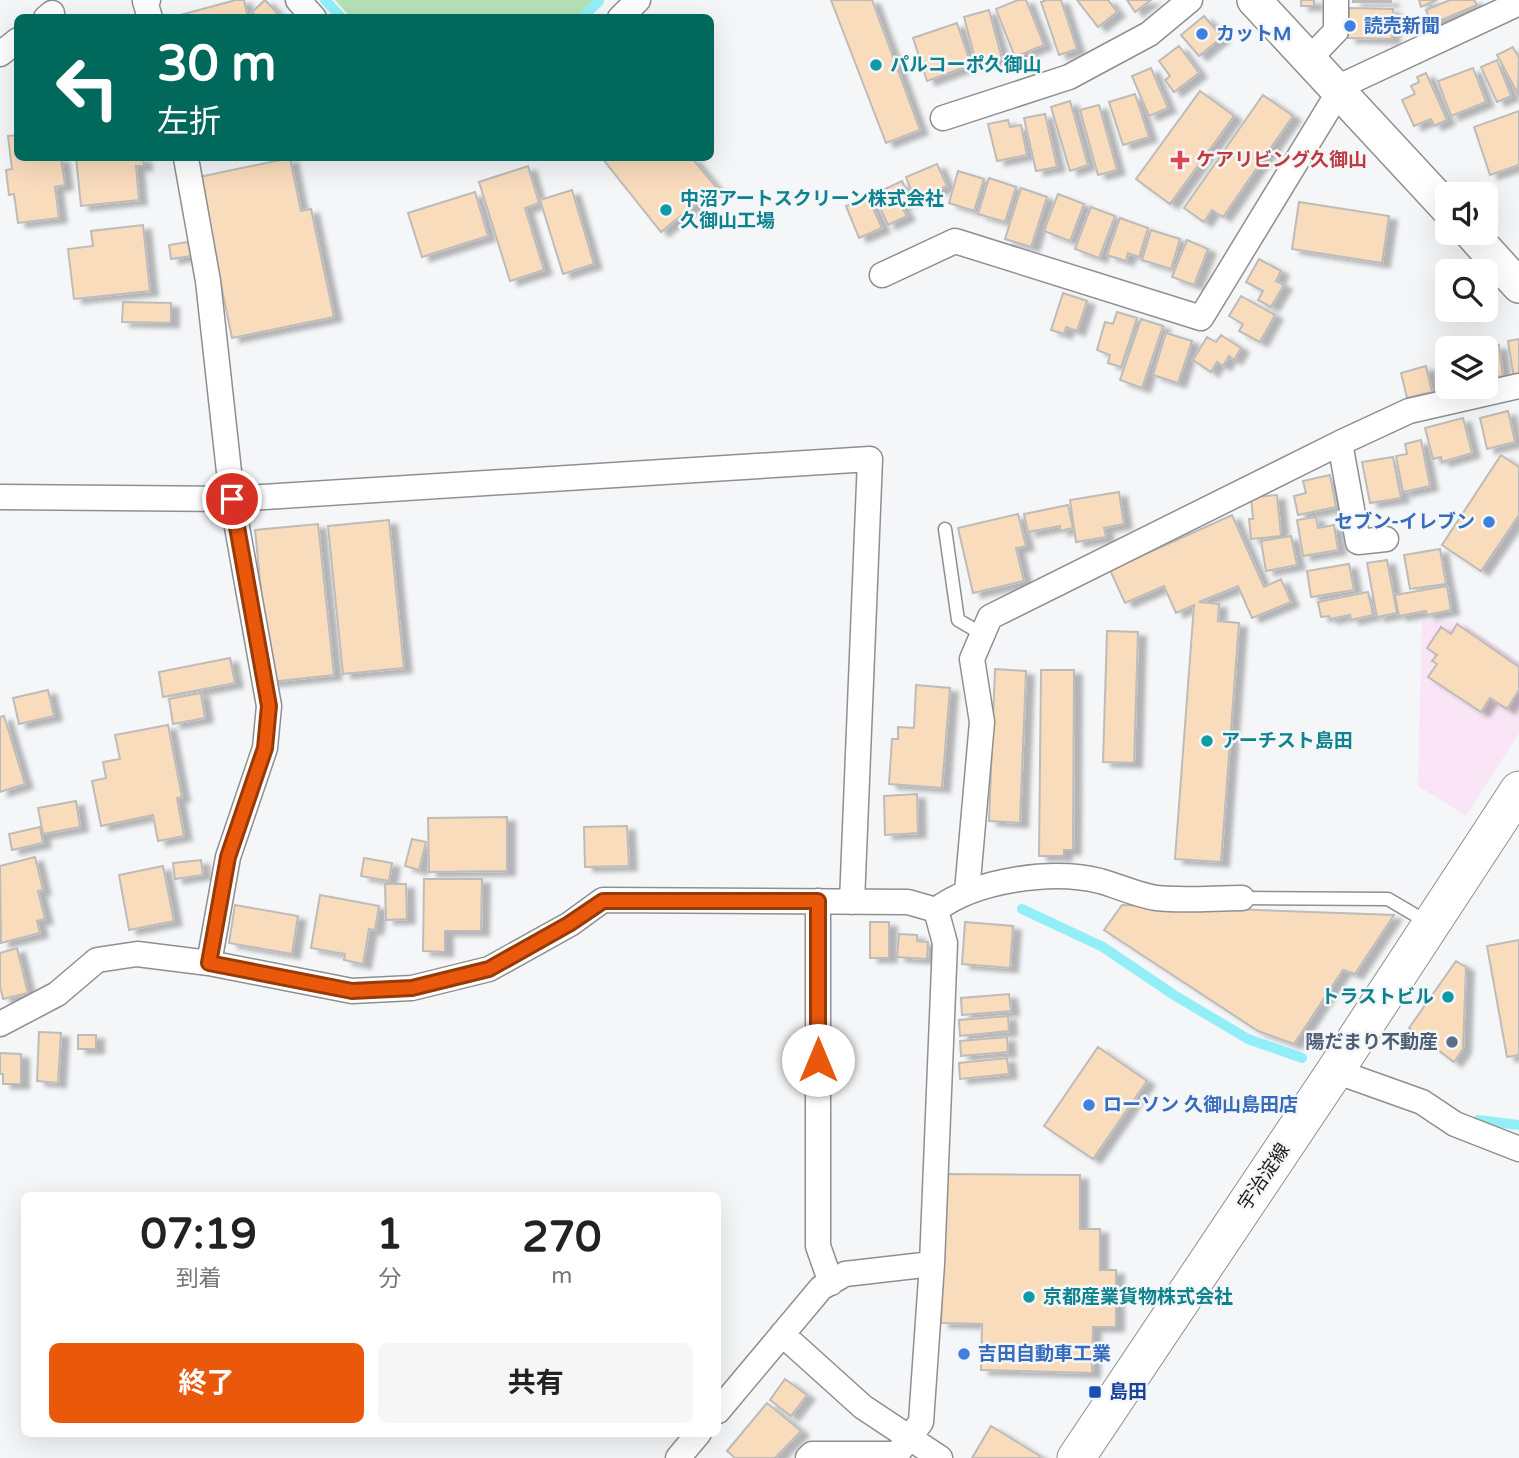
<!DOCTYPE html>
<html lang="ja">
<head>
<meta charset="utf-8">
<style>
  body { margin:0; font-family:"Varela Round","Noto Sans JP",sans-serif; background:#f6f6f6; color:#222; height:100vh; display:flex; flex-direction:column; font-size:26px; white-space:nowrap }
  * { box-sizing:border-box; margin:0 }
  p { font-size:23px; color:#767676 }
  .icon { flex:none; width:38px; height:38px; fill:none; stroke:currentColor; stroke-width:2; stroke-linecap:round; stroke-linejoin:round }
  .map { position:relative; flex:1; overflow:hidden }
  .panel { position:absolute; left:21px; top:1192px; width:700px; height:245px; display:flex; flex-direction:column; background:#fff; border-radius:10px; box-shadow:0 7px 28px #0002 }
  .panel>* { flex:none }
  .top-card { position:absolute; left:14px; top:14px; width:700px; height:147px; border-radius:10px; box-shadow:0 7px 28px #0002; background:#00695c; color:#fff; overflow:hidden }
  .controls { position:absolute; left:1435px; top:182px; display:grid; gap:14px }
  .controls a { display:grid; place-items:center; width:63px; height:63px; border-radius:10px; background:#fff; box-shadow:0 7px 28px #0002; font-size:35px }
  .pin { position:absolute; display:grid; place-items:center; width:60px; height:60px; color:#fff; margin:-30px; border:4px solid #fff; border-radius:50%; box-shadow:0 2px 7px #0007 }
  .me { position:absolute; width:77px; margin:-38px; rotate:0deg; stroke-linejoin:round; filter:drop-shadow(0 0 5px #0008) }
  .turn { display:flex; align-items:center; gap:24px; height:147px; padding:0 28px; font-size:32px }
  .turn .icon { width:91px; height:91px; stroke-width:2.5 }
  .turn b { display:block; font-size:49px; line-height:60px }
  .eta { display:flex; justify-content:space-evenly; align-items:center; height:119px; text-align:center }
  .eta b { font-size:42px; font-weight:700; line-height:49px }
  .cta { display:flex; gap:14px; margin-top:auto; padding:14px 28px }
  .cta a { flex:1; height:80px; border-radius:10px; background:#ea580c; color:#fff; font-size:28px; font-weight:700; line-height:80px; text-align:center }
  .cta a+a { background:#f6f6f6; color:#222 }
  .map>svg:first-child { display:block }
</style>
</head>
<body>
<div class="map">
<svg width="1519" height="1458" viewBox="0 0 1519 1458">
  <defs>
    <filter id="shadow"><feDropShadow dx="8" dy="4.5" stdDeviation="2" flood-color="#0004"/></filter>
  </defs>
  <rect width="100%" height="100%" fill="#f5f6f8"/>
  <path fill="#f9e5f5" d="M1422,621H1459L1519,661V733L1466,816L1418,786Z"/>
  <path fill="#b4e2b6" d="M335,0H597L578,17L351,18Z"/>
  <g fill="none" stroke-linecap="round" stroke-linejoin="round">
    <path stroke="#92eff8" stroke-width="10" d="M325,0L342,18
      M582,18L599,1
      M1022,909L1103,947L1174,995L1248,1039L1302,1058
      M1478,1120L1519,1125"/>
  </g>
  <path fill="#f9dcbc" stroke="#bebcba" stroke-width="2" filter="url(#shadow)" d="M236,0H244L248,18H169Z
    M265,0L282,18H258L252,12Z
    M831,0H872L920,130L886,143Z
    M1018,0H1026L1044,45L1015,57L996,9Z
    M1047,0H1061L1077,49L1059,55L1041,2Z
    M1077,0H1108L1117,12L1098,27Z
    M1127,0H1151L1135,12Z
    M1301,0H1314V6H1301Z
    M1353,0H1391V2H1353Z
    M1419,0H1437L1421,7Z
    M1450,0H1474L1477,5L1432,24L1426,10Z
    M1349,8L1393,9L1392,39L1348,38Z
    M989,10L1002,59L977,66L964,17Z
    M1204,16L1222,37L1199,56L1181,35Z
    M957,23L971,65L927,81L913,38Z
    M1179,46L1199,73L1174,92L1165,80L1170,76L1159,61Z
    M1513,47L1519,58L1518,94L1497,55Z
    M1497,60L1511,96L1497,102L1481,67Z
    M1151,68L1168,108L1149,116L1132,76Z
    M1473,68L1486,102L1451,116L1438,81Z
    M1426,73L1447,120L1434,126L1431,119L1414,126L1402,100L1415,94L1411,86L1419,82L1417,77Z
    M1200,91L1234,116L1170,204L1136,179Z
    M1135,94L1149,137L1123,145L1109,102Z
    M1263,95L1293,116L1223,217L1212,210L1204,222L1184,208Z
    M1070,101L1088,165L1070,171L1051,107Z
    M1099,105L1117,170L1098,175L1080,110Z
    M1519,111V165L1490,175L1474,127Z
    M1045,114L1057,167L1036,171L1024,118Z
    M1008,120L1010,127L1021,125L1027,155L997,161L988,124Z
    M18,135V158H61L65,185L55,187L59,218L18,223L14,194L9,195L6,170L12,169L8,136Z
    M76,158H143L144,166H136L139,200L81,206Z
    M290,158L301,211L311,209L334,317L232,338L199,177Z
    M602,158H692L716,187L661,232Z
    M937,164L947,186L915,200L906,177Z
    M528,166L539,203L525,208L544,270L510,281L479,182Z
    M958,171L984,179L974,211L949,203Z
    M989,178L1016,187L1005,222L978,214Z
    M902,181L911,199L900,204L907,216L888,225L874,194Z
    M1021,188L1047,197L1031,247L1005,239Z
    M572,190L594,264L563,274L540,200Z
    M475,192L488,236L422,257L408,213Z
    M1058,194L1084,204L1070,241L1044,231Z
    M868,197L882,228L859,238L846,206Z
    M1299,202L1389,216L1382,263L1292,249Z
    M1091,207L1115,216L1099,258L1075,249Z
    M1120,218L1148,228L1139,257L1128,253L1126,261L1107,255Z
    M143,225L150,291L74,299L68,249L93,246L91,231Z
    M1151,230L1180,239L1171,269L1142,260Z
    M1187,240L1208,249L1194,285L1172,277Z
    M188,242L191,256L171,259L169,245Z
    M1259,259L1281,271L1276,281L1284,285L1271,307L1258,300L1263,291L1246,282Z
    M1063,293L1087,301L1077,331L1066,327L1064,334L1051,330Z
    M1241,296L1275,315L1260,342L1239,331L1243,324L1229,316Z
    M123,302L171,303V323L122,322Z
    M1117,312L1137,318L1121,367L1108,363L1110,355L1097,350L1105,322L1113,324Z
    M1141,319L1163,326L1142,388L1120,380Z
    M1166,333L1192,341L1178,383L1153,375Z
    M1221,335L1241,348L1234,360L1229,356L1223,366L1217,362L1211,372L1193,360L1207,337L1216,342Z
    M1519,339V378L1514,379L1508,341Z
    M1499,345L1503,376L1486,379V348H1477Z
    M1426,366L1432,392L1407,398L1401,373Z
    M1508,411L1515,442L1487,449L1480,418Z
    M1463,418L1472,453L1442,462L1441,457L1433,459L1425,428Z
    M1421,440L1430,486L1403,492L1396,456L1407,454L1405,444Z
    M1501,455L1519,467V515L1481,571L1442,545Z
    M1393,457L1401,498L1370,503L1362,462Z
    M1330,475L1336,507L1298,515L1294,496L1306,493L1303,481Z
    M1119,492L1124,524L1104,528L1106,537L1076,542L1070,500Z
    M1277,495L1281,536L1251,539L1249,519H1253L1251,497Z
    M1068,505L1073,528L1060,531V526L1028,532L1024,514Z
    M1018,514L1026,546L1016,548L1024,581L973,593L958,528Z
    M1232,515L1264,587L1281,579L1291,602L1252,618L1238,586L1199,602L1219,604L1218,621L1239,623L1221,862L1175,859L1194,605L1176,613L1164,586L1125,603L1110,570Z
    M1316,517L1318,528L1334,525L1338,550L1303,556L1297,520Z
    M389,520L404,668L343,674L328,526Z
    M318,524L334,675L270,682L255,530Z
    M1291,536L1297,565L1266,571L1261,541Z
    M1440,549L1446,584L1410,589L1404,555Z
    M1387,560L1397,613L1377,617L1367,563Z
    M1349,564L1354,590L1311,597L1307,571Z
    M1447,586L1451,610L1427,615L1426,611L1399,616L1395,595Z
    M1368,592L1373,615L1351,620L1350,615L1330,619L1329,616L1321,617L1318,602Z
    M1457,624L1519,667V690L1507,709L1490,698L1481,712L1428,677L1437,664L1432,661L1437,655L1427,648L1441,627L1451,634Z
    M1107,631L1138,632L1134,763L1103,762Z
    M230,658L235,683L163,697L159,672Z
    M995,669L1026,671L1020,823L989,821Z
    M1041,670H1074L1073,850H1064V856H1039Z
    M916,685L950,688L942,788L889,784L892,739H898V727L914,728Z
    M48,690L54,716L19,724L13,698Z
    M201,693L205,718L173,724L169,699Z
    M4,716L25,784L0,792V717Z
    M168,725L182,797L177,798L184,836L158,841L153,815L101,826L92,781L106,778L103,762L120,759L115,735Z
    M917,794L918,833L885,835L884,796Z
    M76,801L80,827L43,834L38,808Z
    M507,817V871L429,872L428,818Z
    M627,826L629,866L585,867L584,827Z
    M40,827L43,843L12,850L9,834Z
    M412,839L426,842L419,870L405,866Z
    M35,857L43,890L38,891L45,919L37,921L40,933L1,943L0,866Z
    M364,858L392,863L389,881L361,876Z
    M201,860L203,875L175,879L173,863Z
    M163,866L174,921L129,930L119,875Z
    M424,879H482L481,931H445V952L423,951Z
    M385,884H406L407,919L386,920Z
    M320,895L379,906L375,930L369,929L363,964L344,960L345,954L311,948Z
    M235,905L298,916L292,954L229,943Z
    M1122,905L1394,915L1355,974L1343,970L1294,1044L1258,1031L1104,930Z
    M870,922H889V958H870Z
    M965,922L1013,926L1010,968L962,964Z
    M899,934L917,935V941L928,942L927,959L897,957Z
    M1519,940V1055L1507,1057L1487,946Z
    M17,948L28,993L3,999L0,986V953Z
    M1456,961L1466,967L1463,1049L1454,1062L1409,1028Z
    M1009,994L1011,1011L962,1015L961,998Z
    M1008,1016L1009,1031L960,1036L959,1020Z
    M39,1032L61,1033L58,1083L37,1081Z
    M78,1035H96V1049H78Z
    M1007,1037L1008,1052L961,1056L960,1041Z
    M1098,1047L1147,1081L1093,1159L1044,1126Z
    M0,1053L21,1054V1084H3V1074H0Z
    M1007,1058L1009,1074L960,1079L959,1063Z
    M947,1174L1080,1175V1229H1100V1270H1116V1327H1093L1092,1373L981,1370L982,1324L941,1323Z
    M785,1379L807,1395L791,1416L770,1400Z
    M767,1403L801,1431L775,1458H735L727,1451Z
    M991,1426L1040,1456L1039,1458H972Z"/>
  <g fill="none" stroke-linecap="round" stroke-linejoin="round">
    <defs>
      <path id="lane" d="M945,529L958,620L982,634
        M1242,898L1388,899L1427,922"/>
      <path id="street" d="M148,0L145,1L150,18
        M298,0L314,18
        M46,18L52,13
        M620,18L638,0
        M0,54L18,40
        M1309,59L1336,31V0
        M943,118L1069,77L1149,34L1190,0
        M186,158L208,281L232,499L269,706L265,748L228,857L209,963
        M882,275L955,241L1201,318L1343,85L1519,3
        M1340,443L1358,542L1386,539
        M0,497L232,499L870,459L852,902
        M967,892L982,722L972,659L990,617L1340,443L1409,411L1519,386
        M818,901V1246L831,1283
        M936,910C975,880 1052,869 1100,881C1118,886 1137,895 1156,898C1184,901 1214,898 1242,898
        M0,1024L57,994L97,960L137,954L209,963L352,991L412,988L489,969L570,924L603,900L908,902L936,910
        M1335,1071L1422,1102L1455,1124L1519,1149
        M782,1334L863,1407L940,1458
        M718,1411L821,1288L845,1274L932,1264
        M678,1458L699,1433
        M808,1458L812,1454H897L921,1422L932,1264L945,943L936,910"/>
      <path id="secondary" d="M1254,0L1447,208
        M1471,233L1519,286"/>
      <path id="primary" d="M1076,1458L1335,1071L1519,790"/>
    </defs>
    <use href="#lane" stroke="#8f8f91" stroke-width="15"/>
    <use href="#street" stroke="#8f8f91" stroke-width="27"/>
    <use href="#secondary" stroke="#8f8f91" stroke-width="36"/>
    <use href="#primary" stroke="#8f8f91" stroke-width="39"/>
    <use href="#lane" stroke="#fff" stroke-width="12"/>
    <use href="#street" stroke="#fff" stroke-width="24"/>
    <use href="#secondary" stroke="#fff" stroke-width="33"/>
    <use href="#primary" stroke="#fff" stroke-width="37"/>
  </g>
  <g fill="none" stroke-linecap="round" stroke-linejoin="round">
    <defs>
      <path id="route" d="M232,499L269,706L265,748L228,857L209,963L352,991L412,988L489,969L569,924L603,901H818V1060"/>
    </defs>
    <use href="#route" stroke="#983908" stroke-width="18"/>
    <use href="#route" stroke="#ea580c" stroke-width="12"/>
  </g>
  <g fill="#3f7fe0" stroke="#f5f6f8" stroke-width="2.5">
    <circle cx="1350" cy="26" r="7"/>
    <circle cx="1202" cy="34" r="7"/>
    <circle cx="1489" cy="522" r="7"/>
    <circle cx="1089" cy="1105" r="7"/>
    <circle cx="964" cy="1354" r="7"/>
  </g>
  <g fill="#0f9aa8" stroke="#f5f6f8" stroke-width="2.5">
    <circle cx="876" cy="65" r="7"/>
    <circle cx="666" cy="210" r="7"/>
    <circle cx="1207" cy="741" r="7"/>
    <circle cx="1448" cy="997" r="7"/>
    <circle cx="1029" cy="1297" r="7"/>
  </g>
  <path fill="#e0444e" stroke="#f5f6f8" stroke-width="2.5" d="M1176.5 149.5h7v7h7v7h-7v7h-7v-7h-7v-7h7z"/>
  <circle fill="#5c6f8a" stroke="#f5f6f8" stroke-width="2.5" cx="1452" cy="1042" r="7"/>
  <rect fill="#1a4fb4" stroke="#f5f6f8" stroke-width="2.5" x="1088" y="1385" width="14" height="14" rx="3.5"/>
  <g text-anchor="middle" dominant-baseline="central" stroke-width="5" stroke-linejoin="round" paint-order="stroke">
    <g font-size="19" font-weight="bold" fill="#366cbe" stroke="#f5f6f8" text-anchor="start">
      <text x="1364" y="26">読売新聞</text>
      <text x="1216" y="34">カットM</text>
      <text x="1475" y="522" text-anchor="end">セブン-イレブン</text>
      <text x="1103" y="1105">ローソン 久御山島田店</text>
      <text x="978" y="1354">吉田自動車工業</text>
    </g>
    <g font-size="19" font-weight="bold" fill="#0d838f" stroke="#f5f6f8" text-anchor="start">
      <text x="890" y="65">パルコーポ久御山</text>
      <text x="680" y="199">中沼アートスクリーン株式会社<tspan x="680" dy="22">久御山工場</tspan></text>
      <text x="1221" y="741">アーチスト島田</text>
      <text x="1434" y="997" text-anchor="end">トラストビル</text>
      <text x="1043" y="1297">京都産業貨物株式会社</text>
    </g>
    <g font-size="19" font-weight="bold" fill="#be3a42" stroke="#f5f6f8" text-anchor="start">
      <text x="1196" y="160">ケアリビング久御山</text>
    </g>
    <g font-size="19" font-weight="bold" fill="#4e5e75" stroke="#f5f6f8" text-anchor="end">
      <text x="1438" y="1042">陽だまり不動産</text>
    </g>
    <g font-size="19" fill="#1c1c1d" stroke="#f5f6f8">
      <text transform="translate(1264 1177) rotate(-56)">宇治淀線</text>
    </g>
    <g font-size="19" font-weight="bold" fill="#164399" stroke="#f5f6f8" text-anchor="start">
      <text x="1109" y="1392">島田</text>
    </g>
  </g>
</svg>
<div class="controls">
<a><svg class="icon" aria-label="sound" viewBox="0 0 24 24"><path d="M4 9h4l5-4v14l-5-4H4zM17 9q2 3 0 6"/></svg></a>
<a><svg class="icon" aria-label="search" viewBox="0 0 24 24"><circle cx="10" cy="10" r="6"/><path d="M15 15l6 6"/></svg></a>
<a><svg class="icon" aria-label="layers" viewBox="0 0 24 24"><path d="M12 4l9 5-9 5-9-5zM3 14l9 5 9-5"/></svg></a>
</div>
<div class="pin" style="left:232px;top:499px;background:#d93025"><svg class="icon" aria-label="arrive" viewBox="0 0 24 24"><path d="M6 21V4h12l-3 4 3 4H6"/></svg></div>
<svg class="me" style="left:818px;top:1060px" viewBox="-20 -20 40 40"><circle r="19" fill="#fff"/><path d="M0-13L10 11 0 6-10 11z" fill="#ea580c"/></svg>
<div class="top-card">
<div class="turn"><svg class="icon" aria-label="left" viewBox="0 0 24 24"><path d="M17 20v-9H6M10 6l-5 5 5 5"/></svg><div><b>30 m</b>左折</div></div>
</div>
<section class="panel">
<div class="eta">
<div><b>07:19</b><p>到着</p></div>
<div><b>1</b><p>分</p></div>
<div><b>270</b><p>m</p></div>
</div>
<div class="cta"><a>終了</a><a>共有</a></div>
</section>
</div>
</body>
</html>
